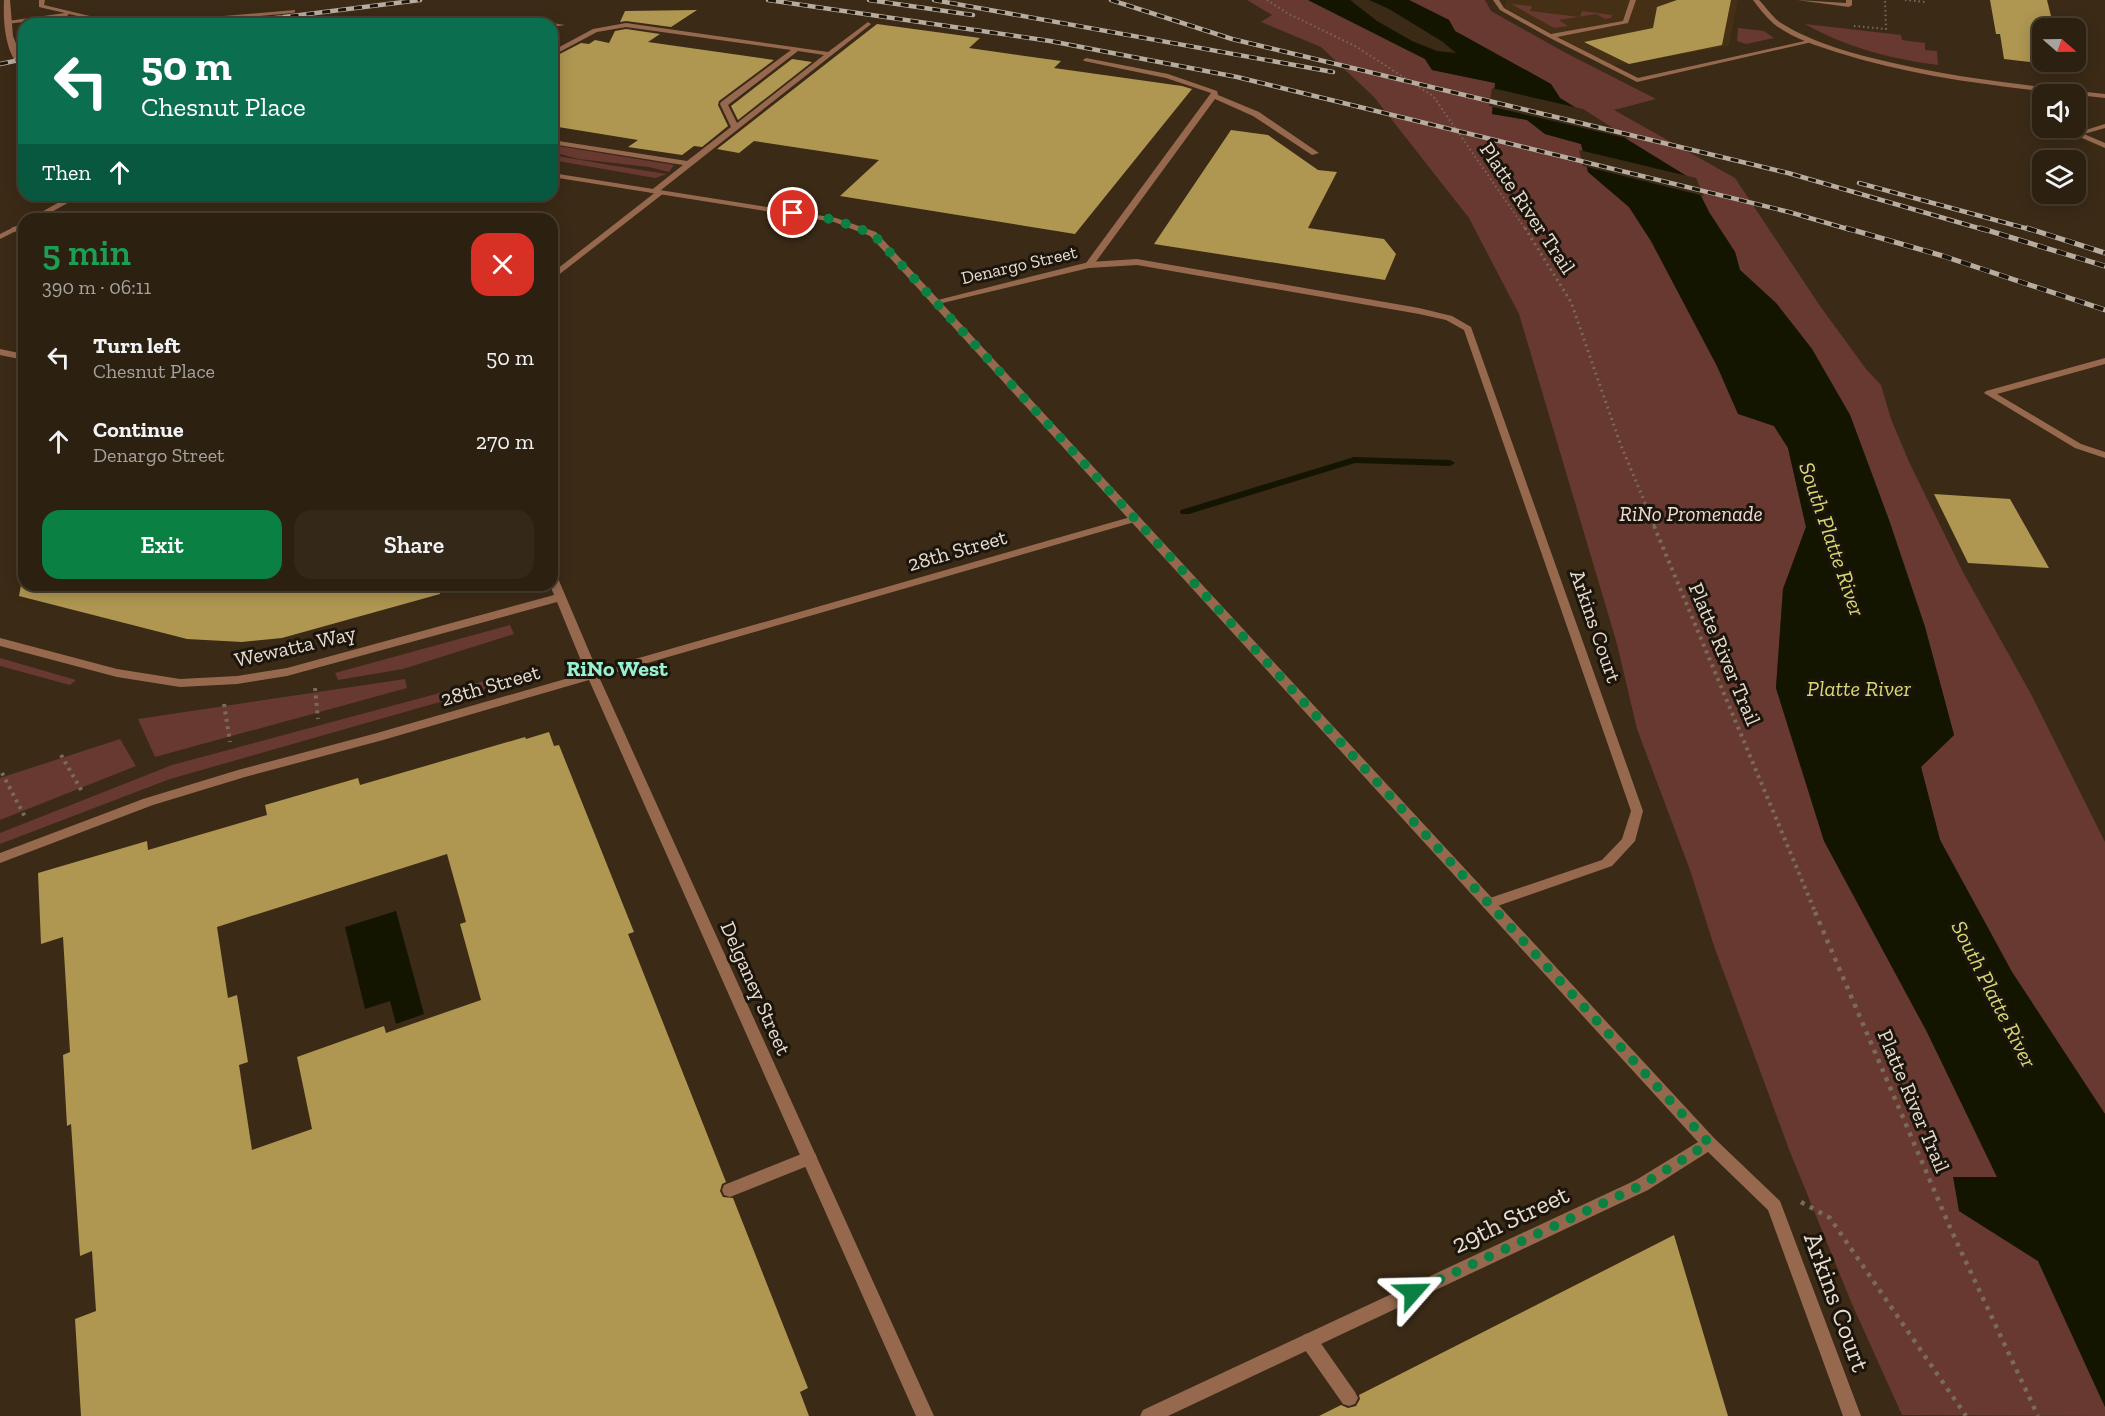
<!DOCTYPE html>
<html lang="en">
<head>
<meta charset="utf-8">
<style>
  body { margin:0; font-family:"Zilla Slab",serif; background:#342819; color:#f1f3f6; height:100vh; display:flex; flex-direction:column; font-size:22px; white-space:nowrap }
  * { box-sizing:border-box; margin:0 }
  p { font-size:20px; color:#a6a39f }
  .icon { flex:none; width:33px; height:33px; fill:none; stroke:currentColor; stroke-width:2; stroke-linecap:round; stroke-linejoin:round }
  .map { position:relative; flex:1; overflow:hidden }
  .drawer { position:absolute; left:18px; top:213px; width:540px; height:378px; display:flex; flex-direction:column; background:#2c2010; border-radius:18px; box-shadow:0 3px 15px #0003,0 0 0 2px #483e30 }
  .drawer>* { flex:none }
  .hud { position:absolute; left:18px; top:18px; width:540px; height:183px; border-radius:18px; box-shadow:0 3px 15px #0003,0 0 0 2px #483e30; background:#0b6e4f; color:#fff; overflow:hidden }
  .needle { width:39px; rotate:110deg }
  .tools { position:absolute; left:2032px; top:18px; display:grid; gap:12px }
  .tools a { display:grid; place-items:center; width:54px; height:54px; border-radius:12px; background:#2c2010; box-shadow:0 3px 15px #0003,0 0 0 2px #483e30; font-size:30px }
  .pin { position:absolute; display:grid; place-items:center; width:51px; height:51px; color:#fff; margin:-26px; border:3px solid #fff; border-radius:50%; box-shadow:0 2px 6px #0007 }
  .me { position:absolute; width:66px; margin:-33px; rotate:65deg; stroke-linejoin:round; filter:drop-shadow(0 0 4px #0008) }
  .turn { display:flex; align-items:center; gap:21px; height:126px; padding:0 24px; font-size:27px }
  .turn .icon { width:78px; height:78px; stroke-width:2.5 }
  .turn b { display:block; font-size:42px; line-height:51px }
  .then { display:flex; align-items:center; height:57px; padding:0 24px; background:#0003; gap:12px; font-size:22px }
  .round { display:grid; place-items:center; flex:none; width:63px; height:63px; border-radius:18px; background:#342819 }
  .summary { display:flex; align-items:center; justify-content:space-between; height:102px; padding:0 24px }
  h1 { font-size:36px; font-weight:600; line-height:45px; color:#1e9e55 }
  .cta { display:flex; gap:12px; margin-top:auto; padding:12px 24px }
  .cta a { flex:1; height:69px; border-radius:18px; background:#0b8043; color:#fff; font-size:24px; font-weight:600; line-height:69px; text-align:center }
  .cta a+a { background:#342819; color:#f1f3f6 }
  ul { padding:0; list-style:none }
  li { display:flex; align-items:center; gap:18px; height:84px; padding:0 24px }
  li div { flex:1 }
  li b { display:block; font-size:22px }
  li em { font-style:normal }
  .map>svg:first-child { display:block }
</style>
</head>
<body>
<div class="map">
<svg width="2105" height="1416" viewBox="0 0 2105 1416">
  <rect width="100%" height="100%" fill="#3b2a16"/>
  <path fill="#453016" d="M1507,0H1738L1729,46L1611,66L1504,7Z"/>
  <path fill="#683930" d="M1247,0H1308L1425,59L1432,70L1495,83L1492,114L1527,120L1545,134L1581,144L1588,172L1629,207L1651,241L1717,366L1738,413L1774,426L1788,448L1806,527L1783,589L1776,688L1824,841L1927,1032L1997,1177L1959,1211L2038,1261L2105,1407V1416L1902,1415L1852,1304L1790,1152L1714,946L1690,870L1637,729L1617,644L1519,314L1469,218L1374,97L1321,47L1261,22L1272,15Z
    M1409,0H1485L1491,11L1564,52L1656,99L1614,110L1735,178L1820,306L1866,369L1881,385L1891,419L1910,464L1964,574L2032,696L2105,842V1114L2012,972L1940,840L1921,767L1954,735L1925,627L1889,520L1850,415L1812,349L1776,303L1740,270L1735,252L1709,212L1693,180L1560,98L1551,84L1455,31L1449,20Z
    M1511,4L1532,6L1530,11L1580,17L1582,11L1612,15L1611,18L1605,19L1596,14L1559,20L1568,26L1554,28Z
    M1805,24L1901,35L1902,40L1925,43V50L1937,51L1938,65C1891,59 1845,47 1805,24Z
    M1738,28L1764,31L1774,38L1746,44L1737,41Z
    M552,145L674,165L669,172L649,167L579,159L552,152Z
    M552,155C590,162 629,168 667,174L655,178L552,160Z
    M510,625L514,634L403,669L338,680L335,673Z
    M0,658L76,680L70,685L0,666Z
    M529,669L531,676L170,779L0,844V833L172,765Z
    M405,679L407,688L155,757L138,719Z
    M120,739L136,766L0,820V778Z"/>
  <path fill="#141501" d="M1308,0H1350L1377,21L1412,41L1437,51L1456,53L1443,42L1389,9L1369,0H1409L1449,20L1455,31L1551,84L1560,98L1693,180L1709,212L1735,252L1740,270L1776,303L1812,349L1850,415L1889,520L1925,627L1954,735L1921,767L1940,840L2012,972L2105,1114V1407L2038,1261L1959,1211L1953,1177H1997L1927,1032L1824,841L1776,688L1783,589L1806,527L1788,448L1774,426L1738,414L1717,366L1651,241L1629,207L1588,172L1581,144L1545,134L1527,120L1492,114L1495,83L1432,70L1425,59Z
    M396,911L424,1014L396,1024L390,1001L365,1009L345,927Z"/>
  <path fill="#3b2a16" d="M1492,88L1583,109L1630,139L1489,106Z
    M1579,150L1696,178L1704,196L1583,166Z"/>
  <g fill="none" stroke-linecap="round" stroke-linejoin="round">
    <path fill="#141501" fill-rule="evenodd" d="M1354,457L1450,460L1455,463L1450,466L1355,463L1189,514H1181L1180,512L1181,510Z"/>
  </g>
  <path fill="#af9651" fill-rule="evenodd" d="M1677,0H1731L1722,45L1629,64L1584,42L1653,28L1657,7Z
    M1990,0H2047L2054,28H2043V62H2062L2063,66L2004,59L2000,34H1996Z
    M697,10L671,27L626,21L620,22L625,11Z
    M877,24L980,38L969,48L1061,61L1054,68L1182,86L1192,89L1075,234L840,196L879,160L754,141L739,153L717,149Z
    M626,29L660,34L648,42L774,60L719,101L718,105L728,126L702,147L694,146L682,155L628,147L638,140L552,126V58L581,43L589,44L595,40L609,43L615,31Z
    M792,59L812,62L738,120L731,106Z
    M1231,130L1268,135L1318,170L1337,172L1308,228L1384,239L1396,254L1385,280L1154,244Z
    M1934,494L2010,499L2049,568L1968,563Z
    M21,585H439L440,594L282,638L242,642L187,639L19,596Z
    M549,732L554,746L559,745L634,932L628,934L726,1182L722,1184L720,1191L723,1197L733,1198L808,1388L800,1392L809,1416H81L75,1319L96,1311L92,1251L80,1256L71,1124L67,1126L63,1055L70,1052L63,937L41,944L38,873L147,841L148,850L267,815L265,805L358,778L360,785L525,737L526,739ZM447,854L466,922L460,924L481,1000L386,1033L384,1026L297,1057L312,1129L252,1150L239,1065L248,1062L237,995L228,998L217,927Z
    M1674,1235L1728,1416H1319L1341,1405L1348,1408L1356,1406L1360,1399L1359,1395Z"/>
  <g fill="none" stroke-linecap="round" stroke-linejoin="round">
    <path stroke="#796a59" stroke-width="2" stroke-dasharray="1.5 3" stroke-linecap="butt" d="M1267,0L1287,13L1355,46L1433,96L1526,230
      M1905,0L1925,2
      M1854,26L1886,29L1885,0"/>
    <path stroke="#796a59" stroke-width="3" stroke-dasharray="2 4" stroke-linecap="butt" d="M1525,228L1571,302L1620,443L1655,527"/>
    <path stroke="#796a59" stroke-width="4" stroke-dasharray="3 4.5" stroke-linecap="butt" d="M1654,526L1816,914
      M315,688L318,719
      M224,704L230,742
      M61,755L83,793
      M2,773L25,817"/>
    <path stroke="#796a59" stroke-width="4.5" stroke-dasharray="4 6" stroke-linecap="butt" d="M1815,912L1952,1232L2038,1416
      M1801,1202L1830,1218L1966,1416"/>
    <path fill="#96694f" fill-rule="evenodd" d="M39,0H45L44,5L123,24H112L69,14L66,17L6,24L5,23L8,21L65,13L39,7Z
      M1493,0H1499L1504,8L1551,34L1623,21L1630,0H1636L1628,23L1557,37L1638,78L1809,40L1812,42L1637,82L1548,37L1500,10Z
      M1797,0L1846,3V0H1852V5L1849,7Z
      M295,10V12L293,13L174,24H150L153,22Z
      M868,22L871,24L870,25L656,194L649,192L683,165L552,144V140L687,161L731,127L720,104L721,102L791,50L626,27L597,32L552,56V51L593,29L626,23L828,52ZM798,51L824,55L737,123L728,105Z
      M552,23L565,25L552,27V24H549Z
      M1086,58L1168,74L1217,91L1218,95L1259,112L1319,153L1312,155L1253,116L1215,99L1092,267H1086V263L1211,93L1166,78L1084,61L1083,60Z
      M2105,124V128L2084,134L2105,143V148L2073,134Z
      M12,227L24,229V233L12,231Z
      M2105,358V364L1997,394L2081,444L2105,452V458L2075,448L1984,393L1986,391Z
      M809,1151L815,1153L817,1158L815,1163L730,1197L724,1195L722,1190L724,1185Z
      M1309,1333L1315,1335L1355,1392L1358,1398L1355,1404L1349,1406L1343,1404L1303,1347L1300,1341L1303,1335Z"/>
    <path fill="#96694f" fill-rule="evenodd" d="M657,191L664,193L552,280V273Z
      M72,195H82L39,219H29Z
      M24,222V227L0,239V234Z
      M1137,259L1419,308L1452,316L1471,327L1643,811L1635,841L1612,866L1489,909L1484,908L1482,904L1484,900L1602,860L1622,839L1631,811L1464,330L1446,320L1419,314L1137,265L1089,268L934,305L930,302L1089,262Z
      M0,349L24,354V360L0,355Z
      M1134,516L1139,519L1138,521L599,677L934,1416H916L589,680L383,740L245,777L153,805L0,863V853L143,799L238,770L377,733L586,673L557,602L287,676L237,684L180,687L117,677L0,646V638L117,669L180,679L237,676L287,668L554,595L550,585H552V573L557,576L597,670Z"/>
    <path fill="#96694f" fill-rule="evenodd" d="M4,0H10L13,36L24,63V70C5,57 3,22 4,0Z
      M1753,0H1759C1766,7 1773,18 1781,23C1815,44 1854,54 1893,63C1962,79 2034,86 2105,94V98C2015,88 1923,80 1836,52C1817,46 1790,37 1774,24C1766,17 1759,8 1753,0Z
      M552,173L836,218L876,232L1714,1138L1780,1201L1861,1416H1843L1768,1210L1708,1152L1648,1190L1168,1416H1140L1143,1410L1636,1180L1698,1142L870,236L834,222L552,177Z"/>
    <defs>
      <path id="rail-far1" d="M768,0L1050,41L1237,77L1789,212L1851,230
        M869,0L973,15
        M934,0L1333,72
        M1111,0L1232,39L1788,173L1985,230
        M227,24L420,0
        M0,64L24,59
        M1859,183L2032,230"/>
      <path id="rail" d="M1846,228L1943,256L2105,310
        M1980,228L2105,266
        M2027,228L2105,253"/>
    </defs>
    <use href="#rail-far1" stroke="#b8ac9e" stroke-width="4.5"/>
    <use href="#rail" stroke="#b8ac9e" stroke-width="5"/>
    <use href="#rail-far1" stroke="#1c150c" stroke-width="3" stroke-dasharray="8" stroke-linecap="butt"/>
    <use href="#rail" stroke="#1c150c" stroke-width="4" stroke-dasharray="10" stroke-linecap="butt"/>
  </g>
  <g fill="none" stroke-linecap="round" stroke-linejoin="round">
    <path stroke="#0b8043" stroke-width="10" stroke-dasharray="0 18" d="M793,213L836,220L873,234L1709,1143L1642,1185L1413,1292"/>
  </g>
  <g text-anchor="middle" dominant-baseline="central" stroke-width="6" stroke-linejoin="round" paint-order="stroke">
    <g font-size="18" fill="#e7dcd0" stroke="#1c150c">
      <text transform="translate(1019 265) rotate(-13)">Denargo Street</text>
    </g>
    <g font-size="21" fill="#e7dcd0" stroke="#1c150c">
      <text transform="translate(1528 208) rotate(56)">Platte River Trail</text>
      <text transform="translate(957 550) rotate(-16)">28th Street</text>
      <text transform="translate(1596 626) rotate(71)">Arkins Court</text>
      <text transform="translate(295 646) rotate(-13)">Wewatta Way</text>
      <text transform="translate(1725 654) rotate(67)">Platte River Trail</text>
      <text transform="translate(490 685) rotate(-16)">28th Street</text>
      <text transform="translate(756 988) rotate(66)">Delganey Street</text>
      <text transform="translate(1914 1101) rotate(67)">Platte River Trail</text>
    </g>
    <g font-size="21" font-style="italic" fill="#f1dcd7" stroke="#1c150c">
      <text x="1691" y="513">RiNo Promenade</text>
    </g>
    <g font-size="22" font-style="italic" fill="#d5d873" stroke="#1c150c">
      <text transform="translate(1832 539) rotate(71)">South Platte River</text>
      <text x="1859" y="688">Platte River</text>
      <text transform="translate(1994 994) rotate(63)">South Platte River</text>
    </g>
    <g font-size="22" font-weight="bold" fill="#97f2d1" stroke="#1c150c">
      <text x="617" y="668">RiNo West</text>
    </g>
    <g font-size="26" fill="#e7dcd0" stroke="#1c150c">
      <text transform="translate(1510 1219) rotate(-25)">29th Street</text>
      <text transform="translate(1837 1302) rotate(70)">Arkins Court</text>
    </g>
  </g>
</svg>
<div class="tools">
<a><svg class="needle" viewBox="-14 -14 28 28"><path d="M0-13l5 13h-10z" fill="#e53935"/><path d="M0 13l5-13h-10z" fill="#a6a39f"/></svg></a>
<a><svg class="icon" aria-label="sound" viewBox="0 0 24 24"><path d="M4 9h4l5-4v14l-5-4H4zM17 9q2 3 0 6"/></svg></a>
<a><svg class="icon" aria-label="layers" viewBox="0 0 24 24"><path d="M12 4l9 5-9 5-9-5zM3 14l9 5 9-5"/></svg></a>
</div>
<div class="pin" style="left:793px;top:213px;background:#d93025"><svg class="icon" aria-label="arrive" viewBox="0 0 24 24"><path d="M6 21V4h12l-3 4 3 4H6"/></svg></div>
<svg class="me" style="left:1413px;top:1292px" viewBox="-20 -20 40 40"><path d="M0-17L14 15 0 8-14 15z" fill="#0b8043" stroke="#fff" stroke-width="4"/></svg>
<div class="hud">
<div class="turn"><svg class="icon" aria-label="left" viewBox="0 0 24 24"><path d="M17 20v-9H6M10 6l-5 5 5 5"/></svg><div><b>50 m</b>Chesnut Place</div></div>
<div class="then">Then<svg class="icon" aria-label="ahead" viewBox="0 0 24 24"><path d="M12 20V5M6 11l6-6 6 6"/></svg></div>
</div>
<section class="drawer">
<div class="summary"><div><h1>5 min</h1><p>390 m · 06:11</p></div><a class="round" style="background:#d93025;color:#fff"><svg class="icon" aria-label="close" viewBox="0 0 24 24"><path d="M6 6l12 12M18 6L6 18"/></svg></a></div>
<ul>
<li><svg class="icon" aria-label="left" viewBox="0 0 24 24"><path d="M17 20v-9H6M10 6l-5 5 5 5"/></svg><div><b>Turn left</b><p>Chesnut Place</p></div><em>50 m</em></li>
<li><svg class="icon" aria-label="ahead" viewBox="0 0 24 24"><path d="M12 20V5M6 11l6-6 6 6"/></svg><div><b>Continue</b><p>Denargo Street</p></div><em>270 m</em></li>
</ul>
<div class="cta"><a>Exit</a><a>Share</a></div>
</section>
</div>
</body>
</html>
